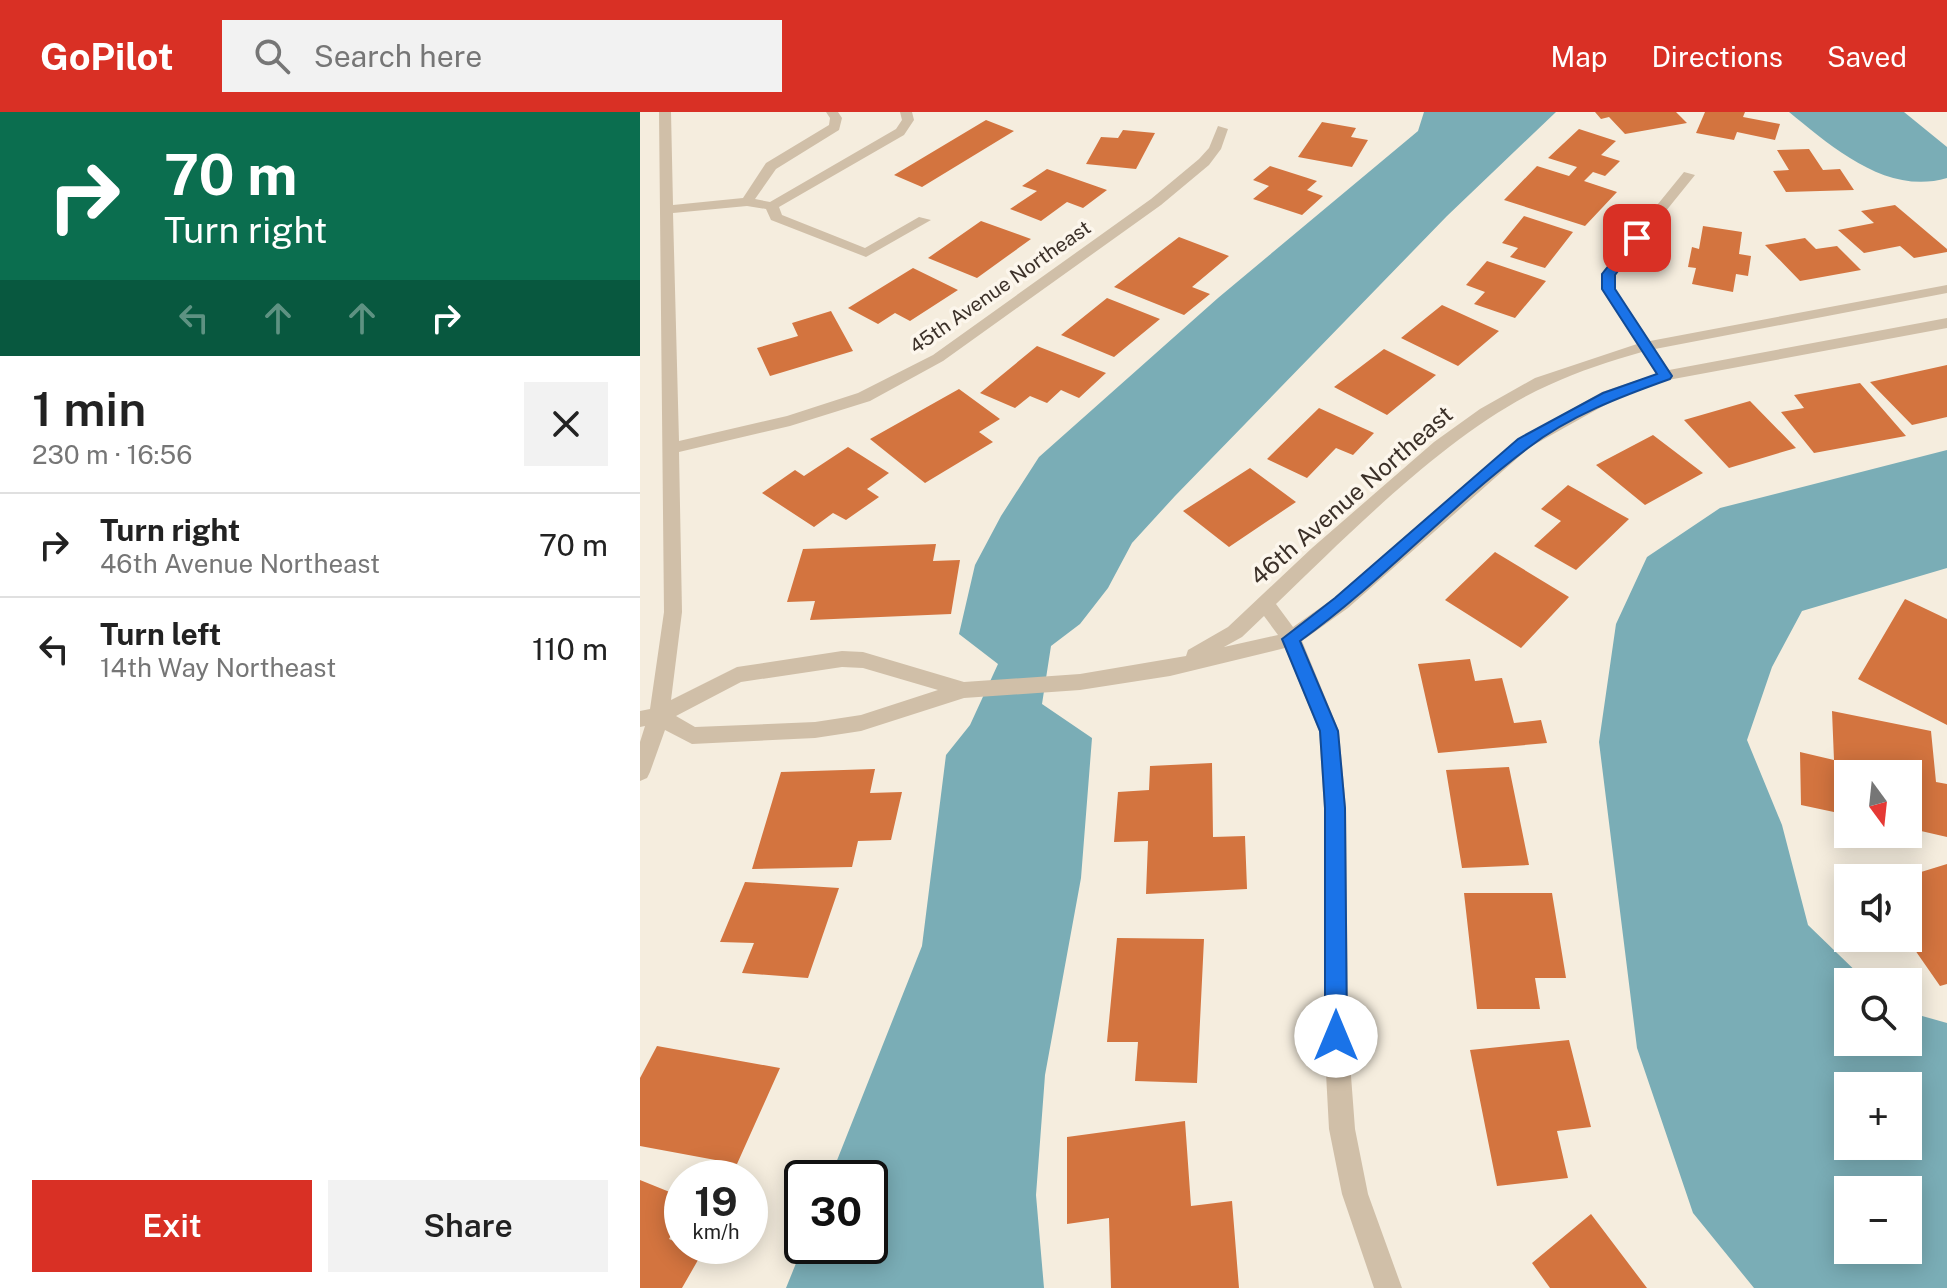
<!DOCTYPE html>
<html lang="en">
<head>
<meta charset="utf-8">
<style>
  body { margin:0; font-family:"Public Sans",sans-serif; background:#f2f2f2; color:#222; height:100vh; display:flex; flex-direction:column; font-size:30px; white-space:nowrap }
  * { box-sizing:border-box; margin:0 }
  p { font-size:26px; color:#767676 }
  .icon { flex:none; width:44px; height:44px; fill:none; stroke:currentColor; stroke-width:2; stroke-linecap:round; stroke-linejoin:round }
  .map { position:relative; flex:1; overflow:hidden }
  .panel { display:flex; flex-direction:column; background:#fff; width:640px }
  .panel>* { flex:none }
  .guide { background:#0b6e4f; color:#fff; overflow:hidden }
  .needle { width:52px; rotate:165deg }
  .fabs { position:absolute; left:1194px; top:648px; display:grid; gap:16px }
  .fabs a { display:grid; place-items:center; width:88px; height:88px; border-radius:0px; background:#fff; box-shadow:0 4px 20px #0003; font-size:40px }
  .speed { position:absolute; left:24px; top:1048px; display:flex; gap:16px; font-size:40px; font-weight:700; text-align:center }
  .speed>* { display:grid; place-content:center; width:104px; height:104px; border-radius:50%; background:#fff; box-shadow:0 4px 20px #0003; line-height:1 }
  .speed small { font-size:20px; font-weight:400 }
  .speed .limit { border:4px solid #111; border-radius:12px; background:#fff; color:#111 }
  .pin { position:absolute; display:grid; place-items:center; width:68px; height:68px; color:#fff; margin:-34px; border-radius:16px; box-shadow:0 4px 12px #0006 }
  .me { position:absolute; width:88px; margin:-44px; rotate:0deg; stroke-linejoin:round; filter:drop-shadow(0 0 6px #0008) }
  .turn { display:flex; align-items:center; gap:28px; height:168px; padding:0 32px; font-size:36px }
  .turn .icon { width:104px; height:104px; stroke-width:2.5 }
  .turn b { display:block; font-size:56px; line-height:68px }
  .lanes { display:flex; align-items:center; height:76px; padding:0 32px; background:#0003; justify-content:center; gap:40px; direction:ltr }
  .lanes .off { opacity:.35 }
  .round { display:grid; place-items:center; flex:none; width:84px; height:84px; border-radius:0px; background:#f2f2f2 }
  .head { display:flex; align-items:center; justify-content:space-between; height:136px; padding:0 32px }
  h1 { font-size:48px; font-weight:600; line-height:60px }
  .cta { display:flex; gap:16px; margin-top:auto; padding:16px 32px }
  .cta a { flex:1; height:92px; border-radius:0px; background:#d93025; color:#fff; font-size:32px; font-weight:600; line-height:92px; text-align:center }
  .cta a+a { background:#f2f2f2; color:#222 }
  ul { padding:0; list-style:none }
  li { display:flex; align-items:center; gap:24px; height:104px; padding:0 32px; border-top:2px solid #e0e0e0 }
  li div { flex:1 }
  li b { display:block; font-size:30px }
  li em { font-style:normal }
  header { display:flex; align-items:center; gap:48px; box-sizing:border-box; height:112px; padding:0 40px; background:#d93025; color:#fff }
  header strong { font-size:38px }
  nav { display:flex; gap:44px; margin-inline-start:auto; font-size:28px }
  .search { width:560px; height:72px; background:#f2f2f2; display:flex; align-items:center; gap:20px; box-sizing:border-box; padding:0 28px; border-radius:0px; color:#767676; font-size:30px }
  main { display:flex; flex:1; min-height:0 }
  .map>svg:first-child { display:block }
</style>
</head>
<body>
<header>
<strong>GoPilot</strong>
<div class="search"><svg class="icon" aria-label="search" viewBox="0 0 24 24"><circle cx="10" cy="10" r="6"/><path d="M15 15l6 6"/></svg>Search here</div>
<nav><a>Map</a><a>Directions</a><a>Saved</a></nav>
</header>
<main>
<section class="panel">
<div class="guide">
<div class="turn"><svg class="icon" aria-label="right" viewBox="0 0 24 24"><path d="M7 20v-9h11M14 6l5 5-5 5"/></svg><div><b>70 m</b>Turn right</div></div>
<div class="lanes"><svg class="icon off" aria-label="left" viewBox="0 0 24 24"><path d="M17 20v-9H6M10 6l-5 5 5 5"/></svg><svg class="icon off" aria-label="ahead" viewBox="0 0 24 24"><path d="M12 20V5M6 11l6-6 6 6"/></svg><svg class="icon off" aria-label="ahead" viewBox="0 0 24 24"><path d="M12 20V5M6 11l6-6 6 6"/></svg><svg class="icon" aria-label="right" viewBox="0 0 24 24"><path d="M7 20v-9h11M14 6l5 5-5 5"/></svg></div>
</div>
<div class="head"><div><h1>1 min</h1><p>230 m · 16:56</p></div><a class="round"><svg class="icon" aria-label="close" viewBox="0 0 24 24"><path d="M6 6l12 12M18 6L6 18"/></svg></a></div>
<ul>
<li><svg class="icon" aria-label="right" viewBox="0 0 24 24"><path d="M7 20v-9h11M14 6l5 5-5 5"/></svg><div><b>Turn right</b><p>46th Avenue Northeast</p></div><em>70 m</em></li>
<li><svg class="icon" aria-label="left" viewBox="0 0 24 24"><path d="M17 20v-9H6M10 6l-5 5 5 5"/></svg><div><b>Turn left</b><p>14th Way Northeast</p></div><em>110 m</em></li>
</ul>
<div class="cta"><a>Exit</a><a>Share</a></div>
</section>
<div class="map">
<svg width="1307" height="1176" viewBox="0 0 1307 1176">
  <rect width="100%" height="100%" fill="#f5edde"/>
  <path fill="#7aadb6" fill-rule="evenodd" d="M784,0H916L807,104L535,384L492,431L468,476L440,512L411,534L402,592L452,626L441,766L405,963L396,1083L404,1176H146L163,1134H230V1066H190L282,834L306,643L330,613L358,552L319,522L335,453L361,404L399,345L578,186L778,19Z
    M1149,0H1264L1307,35V66C1247,84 1192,35 1149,0Z
    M1307,338V456L1162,499L1132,555L1107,628L1142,713L1168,813L1227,870H1208V930H1268V900L1307,911V1176H1114L1053,1101L997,936L959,630L976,512L1007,445L1080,396ZM1208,974H1268V1034H1208ZM1208,1078H1268V1138H1208Z"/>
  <path fill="#d3743f" d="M955,0H1036L1047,11L985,22L969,5L961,7Z
    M1065,0H1105L1103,5L1140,12L1135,28L1097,20L1094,28L1056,21Z
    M346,8L374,19L282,75L254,63Z
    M682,10L716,16L711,25L728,28L712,55L658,45Z
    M939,17L976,29L961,43L980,49L965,64L953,60L944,69L977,80L945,114L864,88L897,54L929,64L937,55L908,46Z
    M483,18L515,21L496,57L446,52L461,25L478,26Z
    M1169,37L1183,58L1200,57L1214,78L1146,80L1133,59L1149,58L1137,38Z
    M630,54L677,69L667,78L683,84L662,103L613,87L629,74L613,68Z
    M407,57L467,78L443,96L427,90L401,109L370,97L397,79L382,74Z
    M1255,93L1307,137V140L1274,146L1260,134L1224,141L1198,118L1234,111L1221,99Z
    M884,104L933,120L905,156L870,145L878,136L862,131Z
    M341,109L391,127L337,166L288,146Z
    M1063,114L1102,120L1099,142L1111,144L1108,164L1096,162L1093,180L1052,172L1056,156L1048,155L1052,135L1059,137Z
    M539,125L589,144L552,175L570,182L544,203L474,175Z
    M1165,126L1176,137L1197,134L1221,158L1160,169L1125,133Z
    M847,149L906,169L875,206L834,192L845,180L826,173Z
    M273,156L318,178L270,209L255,201L238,212L208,196Z
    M467,186L520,207L474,245L421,223Z
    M802,193L859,219L818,254L761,226Z
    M191,199L213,239L130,264L117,236L158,224L152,211Z
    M397,234L466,261L439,286L421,278L407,291L390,284L375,296L340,281Z
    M744,237L796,263L747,303L694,275Z
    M1307,253V305L1272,313L1230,270Z
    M1220,271L1266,324L1174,341L1141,300L1164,296L1154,283Z
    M319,277L360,307L339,320L353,330L285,371L230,327Z
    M1110,289L1156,336L1089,356L1044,308Z
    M679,296L734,321L713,343L696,336L667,366L627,347Z
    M1013,323L1063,361L1005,393L956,353Z
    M208,335L249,361L227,377L239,385L206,408L193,401L174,415L122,381L155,358L164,364Z
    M610,356L656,390L589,435L543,399Z
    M928,373L989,407L936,458L894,434L921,409L901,397Z
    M296,432L293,449L320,448L311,502L170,508L175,489L147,490L163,437Z
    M855,440L929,485L881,536L805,488Z
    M1265,487L1307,507V613L1218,567Z
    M830,547L835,569L862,566L874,611L901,608L907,631L798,641L778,552Z
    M1192,599L1291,619L1296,670L1307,672V725L1268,716V662H1208V703L1161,693L1160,640L1194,648Z
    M572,651L573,725L605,724L607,777L506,782L508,729L474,730L478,680L509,678L510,654Z
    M869,655L889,753L822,756L806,658Z
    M235,657L230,681L262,680L251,728L218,729L212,755L112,757L141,660Z
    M1307,752V872L1300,874L1268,828V764Z
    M105,770L199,776L168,866L102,861L114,831L80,830Z
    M824,781H912L926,866H895L900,897H837Z
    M477,826L564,827L557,971L495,969L498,930H467Z
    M929,928L951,1015L917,1019L928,1066L857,1074L830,938Z
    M17,934L140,956L97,1052L0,1034V966Z
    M545,1009L551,1094L592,1089L599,1176H471L469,1106L427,1112V1025Z
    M0,1068L42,1085V1106L29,1127L62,1141L42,1176H0Z
    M951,1102L1007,1176H910L892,1151Z"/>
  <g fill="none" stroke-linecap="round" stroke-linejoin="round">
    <path fill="#d0bfa8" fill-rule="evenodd" d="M19,0H31L33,93L103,86L126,51L189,13L190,6L186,0H198L202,6L199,18L136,57L115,87L130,90L256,17L262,8L260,0H272L274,8L264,23L139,95L142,103L225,136L279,105L291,108L226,145L131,108L126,97L107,94L33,101L39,329L147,304L218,281L293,243L511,87L559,47L569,36L578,14L588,17L581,37L569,53L521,93L303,249L230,289L150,314L39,340L42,500L31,588L97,555L202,539L223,540L324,570L440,562L546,544L548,538L588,515L672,436L794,330L840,297L895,266L997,232L961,177V162L1044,60L1055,63L975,162V177L1010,229L1307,173V181L1015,237L1029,258L1307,206V216L1028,268L974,288L890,335L708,496L662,529L699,619L706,696L708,924L715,1017L728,1082L762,1176H734L702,1082L689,1017L684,924V696L679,619L645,536L530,564L440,578L324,586L221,619L175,626L52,632L25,618L10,660L7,666L0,669V630L5,614L0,615V599L10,597L24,500ZM1002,240L1016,262L962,280L878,327L694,486L653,515L636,492C711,420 814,315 909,273C939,259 970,249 1002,240ZM624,504L638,523L584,535L602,525ZM202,555L223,556L298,578L221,603L175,610L55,615L36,604L101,570Z"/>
  </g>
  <path fill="#1a73e8" stroke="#114b97" stroke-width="2" d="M993,123L1003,126L975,163V177L1032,264L1030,267C982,284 929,304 888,336C808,396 741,471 660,529L698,619L705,696L707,924L704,932L696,935L688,932L685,924V696L680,619L642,527L695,486L878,327L963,281L1017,262L962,177V162Z"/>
  <g text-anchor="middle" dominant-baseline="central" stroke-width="7" stroke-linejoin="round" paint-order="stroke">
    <g font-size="20" fill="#3c3129" stroke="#fcf6ec">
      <text transform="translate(360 175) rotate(-35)">45th Avenue Northeast</text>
    </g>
    <g font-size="24" fill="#3c3129" stroke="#fcf6ec">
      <text transform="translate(711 383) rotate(-41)">46th Avenue Northeast</text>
    </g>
  </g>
</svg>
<div class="fabs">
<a><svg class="needle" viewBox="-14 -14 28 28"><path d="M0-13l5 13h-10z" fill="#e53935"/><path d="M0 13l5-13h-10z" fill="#767676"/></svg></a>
<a><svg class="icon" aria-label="sound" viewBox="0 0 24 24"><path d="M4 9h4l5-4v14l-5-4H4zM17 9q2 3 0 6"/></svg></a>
<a><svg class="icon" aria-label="search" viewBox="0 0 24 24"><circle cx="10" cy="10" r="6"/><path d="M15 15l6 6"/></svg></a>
<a>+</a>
<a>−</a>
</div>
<div class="speed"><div>19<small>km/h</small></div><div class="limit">30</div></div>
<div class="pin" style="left:997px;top:126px;background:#d93025"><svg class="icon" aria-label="arrive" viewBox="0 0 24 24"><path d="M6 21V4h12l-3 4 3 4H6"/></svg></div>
<svg class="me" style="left:696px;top:924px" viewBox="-20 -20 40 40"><circle r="19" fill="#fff"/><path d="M0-13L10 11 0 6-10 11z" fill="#1a73e8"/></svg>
</div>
</main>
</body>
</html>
